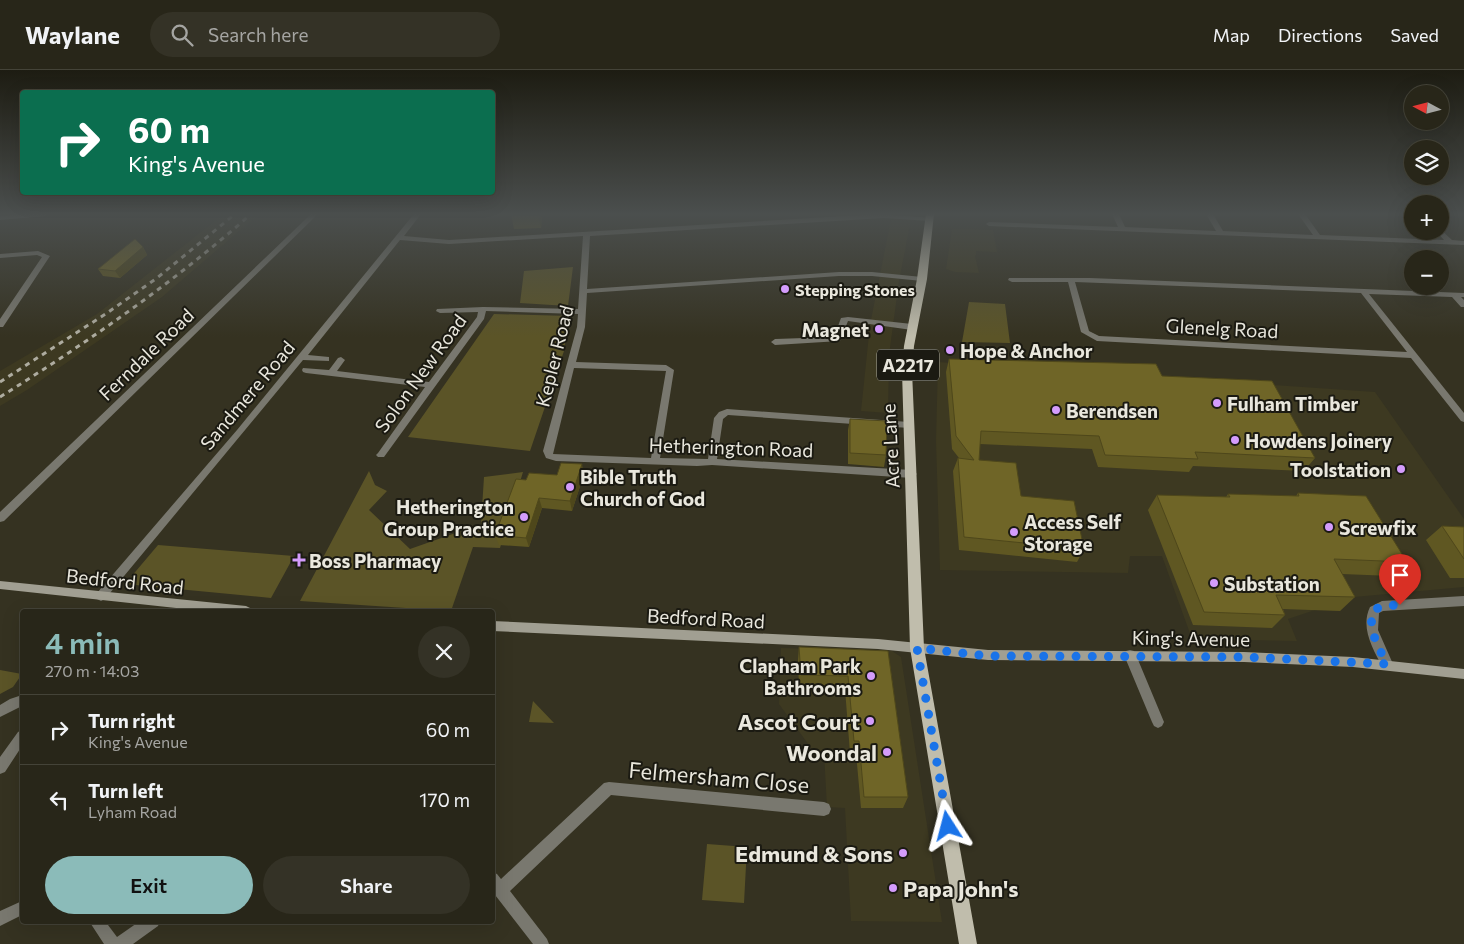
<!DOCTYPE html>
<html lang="en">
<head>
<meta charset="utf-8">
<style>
  body { margin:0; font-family:Commissioner,sans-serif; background:#343226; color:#f1f3f6; height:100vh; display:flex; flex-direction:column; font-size:19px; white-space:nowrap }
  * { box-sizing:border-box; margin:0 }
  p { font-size:16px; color:#a5a5a2 }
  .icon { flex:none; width:28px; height:28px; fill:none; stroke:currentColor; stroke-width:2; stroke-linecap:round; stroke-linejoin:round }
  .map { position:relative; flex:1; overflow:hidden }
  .drawer { position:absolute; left:20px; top:539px; width:475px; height:315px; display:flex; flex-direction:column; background:#282619; border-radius:5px; box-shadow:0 5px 20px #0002,0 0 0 1px #444338 }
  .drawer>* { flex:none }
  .top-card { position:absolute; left:20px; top:20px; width:475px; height:105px; border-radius:5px; box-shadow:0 5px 20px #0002,0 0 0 1px #444338; background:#0b6e4f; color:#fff; overflow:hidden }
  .needle { width:32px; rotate:277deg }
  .fabs { position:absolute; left:1404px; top:15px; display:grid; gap:10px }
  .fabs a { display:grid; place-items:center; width:45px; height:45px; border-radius:50%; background:#282619; box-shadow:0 5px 20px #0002,0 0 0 1px #444338; font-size:25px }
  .pin { position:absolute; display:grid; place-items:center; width:42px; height:42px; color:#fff; margin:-51px -21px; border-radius:50% 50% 50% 0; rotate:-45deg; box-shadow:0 0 5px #0007 }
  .pin .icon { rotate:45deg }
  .me { position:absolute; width:55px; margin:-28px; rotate:351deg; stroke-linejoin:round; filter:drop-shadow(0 0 4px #0008) }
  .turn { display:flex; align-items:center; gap:18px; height:105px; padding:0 25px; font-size:22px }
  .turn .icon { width:65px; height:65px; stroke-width:2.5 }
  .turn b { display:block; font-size:35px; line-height:42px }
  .round { display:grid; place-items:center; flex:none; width:52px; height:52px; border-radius:26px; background:#343226 }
  .head { display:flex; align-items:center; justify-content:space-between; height:85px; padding:0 25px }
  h1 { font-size:30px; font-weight:600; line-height:38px; color:#8bbbb9 }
  .primary-button { display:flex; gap:10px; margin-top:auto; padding:10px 25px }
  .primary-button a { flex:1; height:58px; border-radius:30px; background:#8bbbb9; color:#111; font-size:20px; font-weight:600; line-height:58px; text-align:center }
  .primary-button a+a { background:#343226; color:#f1f3f6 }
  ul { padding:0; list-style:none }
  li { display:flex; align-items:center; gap:15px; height:70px; padding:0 25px; border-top:1px solid #444338 }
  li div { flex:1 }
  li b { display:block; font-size:19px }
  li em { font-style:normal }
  header { display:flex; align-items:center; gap:30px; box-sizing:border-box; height:70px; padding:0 25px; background:#282619; border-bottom:1px solid #444338 }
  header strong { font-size:24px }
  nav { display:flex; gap:28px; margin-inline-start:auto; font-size:18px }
  .search { width:350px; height:45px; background:#343226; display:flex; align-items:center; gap:12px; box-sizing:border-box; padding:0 18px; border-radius:28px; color:#a5a5a2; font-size:19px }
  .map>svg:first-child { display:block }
</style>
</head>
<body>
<header>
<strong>Waylane</strong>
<div class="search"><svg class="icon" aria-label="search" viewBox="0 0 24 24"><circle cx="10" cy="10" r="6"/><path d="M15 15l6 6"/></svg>Search here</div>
<nav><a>Map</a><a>Directions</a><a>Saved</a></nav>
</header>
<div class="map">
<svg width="1464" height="874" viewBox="0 0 1464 874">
  <rect width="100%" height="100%" fill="#353221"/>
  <path fill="#3d3921" d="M224,144H259L162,227L27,320L0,336V301L97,244Z
    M892,144H912L899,211L889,285L888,343L861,341L870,255Z
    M952,159L993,160L997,182L976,181V185L975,186L979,203L955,202L946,199Z
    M938,292L1375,322L1464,449V517L1354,527L1288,549L1297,571L1192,569L1162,486H1130L1128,503L940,500L936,371Z
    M781,578L892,581L901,587L942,852L851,851L845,738L827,737L824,683L814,682L779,634Z"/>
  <path fill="#5b5427" d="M573,197L568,236L520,233L524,201Z
    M969,232L1005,234L1010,273L962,272Z
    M494,244L569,246L564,281L530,381L408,367Z
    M369,401L375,415L387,421L369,440L410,479L481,454L484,407L523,402L500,478L473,477L451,541L300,531Z
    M158,475L294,486L271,528L125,514Z
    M0,600L22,604L13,617L0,624Z
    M533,631L554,653L529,652Z
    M707,774L747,777L744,833L702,830Z"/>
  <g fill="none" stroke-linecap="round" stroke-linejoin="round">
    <path fill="#79786f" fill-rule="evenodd" d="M20,144H49L46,146L0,150V146Z
      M311,144H318L4,451L0,452V442Z
      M414,144H421L404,166L449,170L879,144L932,148V150L930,151L884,148L590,166L587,219L839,202H872L922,207L926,209L922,211L872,206H839L587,223L585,257L576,292L666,295L674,300L660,388L708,389L714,348L719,342L727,339L909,352L914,355L909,358L728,345L723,349L717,389L912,400L917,404L912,408L712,395L697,396L556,391L546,388L543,381L577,257L578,244L486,241L484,249L384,387H378L376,385L378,383L425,317L306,303L303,302L302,300L303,298L329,300L338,288L341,287L345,290L337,301L429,312L477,247L478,242L440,243L436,241L437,239L483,237L578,239L583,166L449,174L400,170L308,285L329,287V291L303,290L105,529L101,531L97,529L96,526L97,523L237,360ZM574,298L666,301L651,388L553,384Z
      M1112,144H1119L1125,157L1216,161L1206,144H1213L1223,161L1313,165L1298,144H1305L1320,165L1444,170L1436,161H1440V159L1452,170L1464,171V175L989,156L986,154L989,152L1118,157Z
      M38,181L50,186L3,257H0V249L42,187L37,185L0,188V184Z
      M1009,208H1090L1464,223V227H1461L1464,230V237H1461L1452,227L1369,224L1464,343V352L1461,351L1411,288L1097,271L1081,262L1068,212H1012L1008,210ZM1075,212L1361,223L1407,282L1099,266L1089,261Z
      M848,247L912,254L916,257L912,260L848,251L840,271L775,275L771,272L775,269L834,267L841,248Z
      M1464,526V536L1383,541L1379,543L1378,560L1393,594L1391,598L1387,599L1383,598C1373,579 1360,558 1370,537L1382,531Z
      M1130,580L1134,581L1136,585L1164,652L1162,656L1158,658L1154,656L1152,652L1124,585L1126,581Z
      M22,625V636L0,647V635L10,629Z
      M22,660V676L5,702L0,704V687L18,662Z
      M609,712L824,732L829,734L831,739L829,744L824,746L611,725L510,821L547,869L549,874H533L492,821V802L497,804L501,809L604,713Z
      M22,831V845L0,856V841Z
      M89,851H105L117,867L140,851H160L158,856L133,874H104Z"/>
    <path fill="#a19f92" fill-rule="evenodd" d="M0,511L246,536L250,538L252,541H204L0,519Z
      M492,551L878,569L988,580L1244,582L1353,587L1464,599V609L1353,597L1244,592L988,590L878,579L492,561Z"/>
    <path fill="#c0bdac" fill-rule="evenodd" d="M926,144H934L927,209L914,276L912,301L924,578L977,874H959L910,578L902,301L904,276L917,209Z"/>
    <path stroke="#aeaca0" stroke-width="3" stroke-dasharray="5 5" stroke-linecap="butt" d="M0,312L107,243L157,208L235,144
      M0,327C88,272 173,213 251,144"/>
  </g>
  <path fill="#5f5722" d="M511,144H542L541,158L514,159Z
    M143,177L147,185L120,208L103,206L98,199Z
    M949,289L1162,306L1315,388L1304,401L1193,396L1189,402L1098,397L1092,379L980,374L979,390L1084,479L1077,492L959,480L953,401L958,388H959L952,379L946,302Z
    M850,349L886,385L884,397L848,394V360Z
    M584,404L572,441L542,438L529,477L499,475L495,465L526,410Z
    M1298,423L1407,492L1392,506L1342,504L1355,527L1340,541L1283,539L1285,545L1272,558L1193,555L1148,440L1157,425L1226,427L1228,424L1296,426Z
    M1442,456L1464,457V508H1450L1426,470Z
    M799,577L888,581L908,727L903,738H861L856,683H850L845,619L799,618L798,590Z"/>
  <path fill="#4e471b" d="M538,144H542L541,158Z
    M143,177L147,185L120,208L115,201Z
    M582,394L584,404L572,441L570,431Z
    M539,428L542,438L529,477L526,468Z"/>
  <path fill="#6f6527" stroke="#4e471b" d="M135,169L143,177L115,201L98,199Z
    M949,289L1156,294L1162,306L1272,311L1315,388L1195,382L1198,389L1105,385L1099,366L981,361L979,390L1016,393L1021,426L1074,431L1084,479L964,467L958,388L974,390L956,366Z
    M850,349L887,351L886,385L850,383Z
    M561,393L582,394L570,431L539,428L526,468L495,465L516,409L526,410L529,403L557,405Z
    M1298,423L1366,426L1407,492L1334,489L1355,527L1276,525L1285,545L1204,542L1157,425L1230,427L1228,424L1299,426Z
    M1442,456L1464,457V489Z
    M799,577L888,581L908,727H864L859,671H854L848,606L801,605Z"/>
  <linearGradient id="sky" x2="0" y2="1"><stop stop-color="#1d1c12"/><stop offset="0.54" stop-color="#4b4f4e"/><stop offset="1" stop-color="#4b4f4e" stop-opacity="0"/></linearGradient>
  <rect width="1464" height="267" fill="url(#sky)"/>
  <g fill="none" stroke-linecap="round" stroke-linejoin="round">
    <path stroke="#1a73e8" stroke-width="9" stroke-dasharray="0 16.2" d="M948,756L917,578L988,586L1244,587L1387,594C1379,578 1366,557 1374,540L1382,536L1400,535"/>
  </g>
  <g fill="#d49cfc" stroke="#1b1a12" stroke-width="2">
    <circle cx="785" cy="219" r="5"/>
    <circle cx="879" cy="259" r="5"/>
    <circle cx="950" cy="280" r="5"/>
    <circle cx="1217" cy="333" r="5"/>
    <circle cx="1056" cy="340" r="5"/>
    <circle cx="1235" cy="370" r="5"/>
    <circle cx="1401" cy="399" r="5"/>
    <circle cx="570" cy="417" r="5"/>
    <circle cx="524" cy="447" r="5"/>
    <circle cx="1329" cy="457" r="5"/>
    <circle cx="1014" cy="462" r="5"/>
    <path d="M296.5 482.5h5v5h5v5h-5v5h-5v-5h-5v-5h5z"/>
    <circle cx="1214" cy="513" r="5"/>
    <circle cx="871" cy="606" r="5"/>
    <circle cx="870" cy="651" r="5"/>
    <circle cx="887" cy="682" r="5"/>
    <circle cx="903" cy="783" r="5"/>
    <circle cx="893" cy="818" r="5"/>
  </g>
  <g text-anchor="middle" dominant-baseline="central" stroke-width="4" stroke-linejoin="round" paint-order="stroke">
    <g font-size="16" font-weight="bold" fill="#e9e7dd" stroke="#1b1a12" text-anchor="start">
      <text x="795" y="219">Stepping Stones</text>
    </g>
    <rect fill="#1b1a12" stroke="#abaaa0" stroke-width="1" x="877" y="279.5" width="62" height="31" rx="4"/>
    <g font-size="18" font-weight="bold" fill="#e9e7dd">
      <text x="908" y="295">A2217</text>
    </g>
    <g font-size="19" fill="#e9e7dd" stroke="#1b1a12">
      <text transform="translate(1222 258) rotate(3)">Glenelg Road</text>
      <text transform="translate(146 284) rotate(-44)">Ferndale Road</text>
      <text transform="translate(554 286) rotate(-76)">Kepler Road</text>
      <text transform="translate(420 303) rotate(-54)">Solon New Road</text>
      <text transform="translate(247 325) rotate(-50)">Sandmere Road</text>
      <text transform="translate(890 376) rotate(-93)">Acre Lane</text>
      <text transform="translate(731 377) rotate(2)">Hetherington Road</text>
      <text transform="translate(125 511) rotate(6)">Bedford Road</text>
      <text transform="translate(706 548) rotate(3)">Bedford Road</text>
      <text transform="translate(1191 568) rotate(1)">King's Avenue</text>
    </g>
    <g font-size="19" font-weight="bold" fill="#e9e7dd" stroke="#1b1a12" text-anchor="start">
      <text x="869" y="259" text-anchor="end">Magnet</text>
      <text x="960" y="280">Hope &amp; Anchor</text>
      <text x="1227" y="333">Fulham Timber</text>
      <text x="1066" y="340">Berendsen</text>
      <text x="1245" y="370">Howdens Joinery</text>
      <text x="1391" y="399" text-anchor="end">Toolstation</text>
      <text x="580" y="406">Bible Truth<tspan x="580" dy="22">Church of God</tspan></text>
      <text x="514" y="436" text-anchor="end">Hetherington<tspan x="514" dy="22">Group Practice</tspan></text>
      <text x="1024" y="451">Access Self<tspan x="1024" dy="22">Storage</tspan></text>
      <text x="1339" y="457">Screwfix</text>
      <text x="309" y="490">Boss Pharmacy</text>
      <text x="1224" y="513">Substation</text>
      <text x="861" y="595" text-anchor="end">Clapham Park<tspan x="861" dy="22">Bathrooms</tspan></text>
    </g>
    <g font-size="22" font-weight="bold" fill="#e9e7dd" stroke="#1b1a12" text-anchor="end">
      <text x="860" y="651">Ascot Court</text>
      <text x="877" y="682">Woondal</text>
      <text x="893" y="783">Edmund &amp; Sons</text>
      <text x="903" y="818" text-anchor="start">Papa John's</text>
    </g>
    <g font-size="22" fill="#e9e7dd" stroke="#1b1a12">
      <text transform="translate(719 707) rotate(5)">Felmersham Close</text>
    </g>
  </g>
</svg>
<div class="fabs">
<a><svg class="needle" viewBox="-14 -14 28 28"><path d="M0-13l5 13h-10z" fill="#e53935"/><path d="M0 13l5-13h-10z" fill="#a5a5a2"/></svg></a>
<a><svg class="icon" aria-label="layers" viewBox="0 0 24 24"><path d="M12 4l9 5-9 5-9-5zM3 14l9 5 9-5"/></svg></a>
<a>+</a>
<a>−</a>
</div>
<div class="pin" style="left:1400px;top:535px;background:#d93025"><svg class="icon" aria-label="arrive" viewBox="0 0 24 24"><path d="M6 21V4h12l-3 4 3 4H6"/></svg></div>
<svg class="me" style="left:948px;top:756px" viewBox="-20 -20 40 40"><path d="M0-17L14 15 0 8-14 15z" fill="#1a73e8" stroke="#fff" stroke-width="4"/></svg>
<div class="top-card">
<div class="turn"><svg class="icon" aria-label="right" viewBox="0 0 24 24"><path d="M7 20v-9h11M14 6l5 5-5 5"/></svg><div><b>60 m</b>King's Avenue</div></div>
</div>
<section class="drawer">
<div class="head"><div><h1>4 min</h1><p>270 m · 14:03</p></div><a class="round"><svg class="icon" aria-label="close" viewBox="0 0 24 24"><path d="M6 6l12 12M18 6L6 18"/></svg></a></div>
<ul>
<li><svg class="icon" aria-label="right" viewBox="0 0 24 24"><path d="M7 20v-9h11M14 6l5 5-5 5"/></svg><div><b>Turn right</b><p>King's Avenue</p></div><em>60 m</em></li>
<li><svg class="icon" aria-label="left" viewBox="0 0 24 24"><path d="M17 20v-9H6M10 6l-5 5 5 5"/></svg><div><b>Turn left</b><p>Lyham Road</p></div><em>170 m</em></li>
</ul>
<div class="primary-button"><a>Exit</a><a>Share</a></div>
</section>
</div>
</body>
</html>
